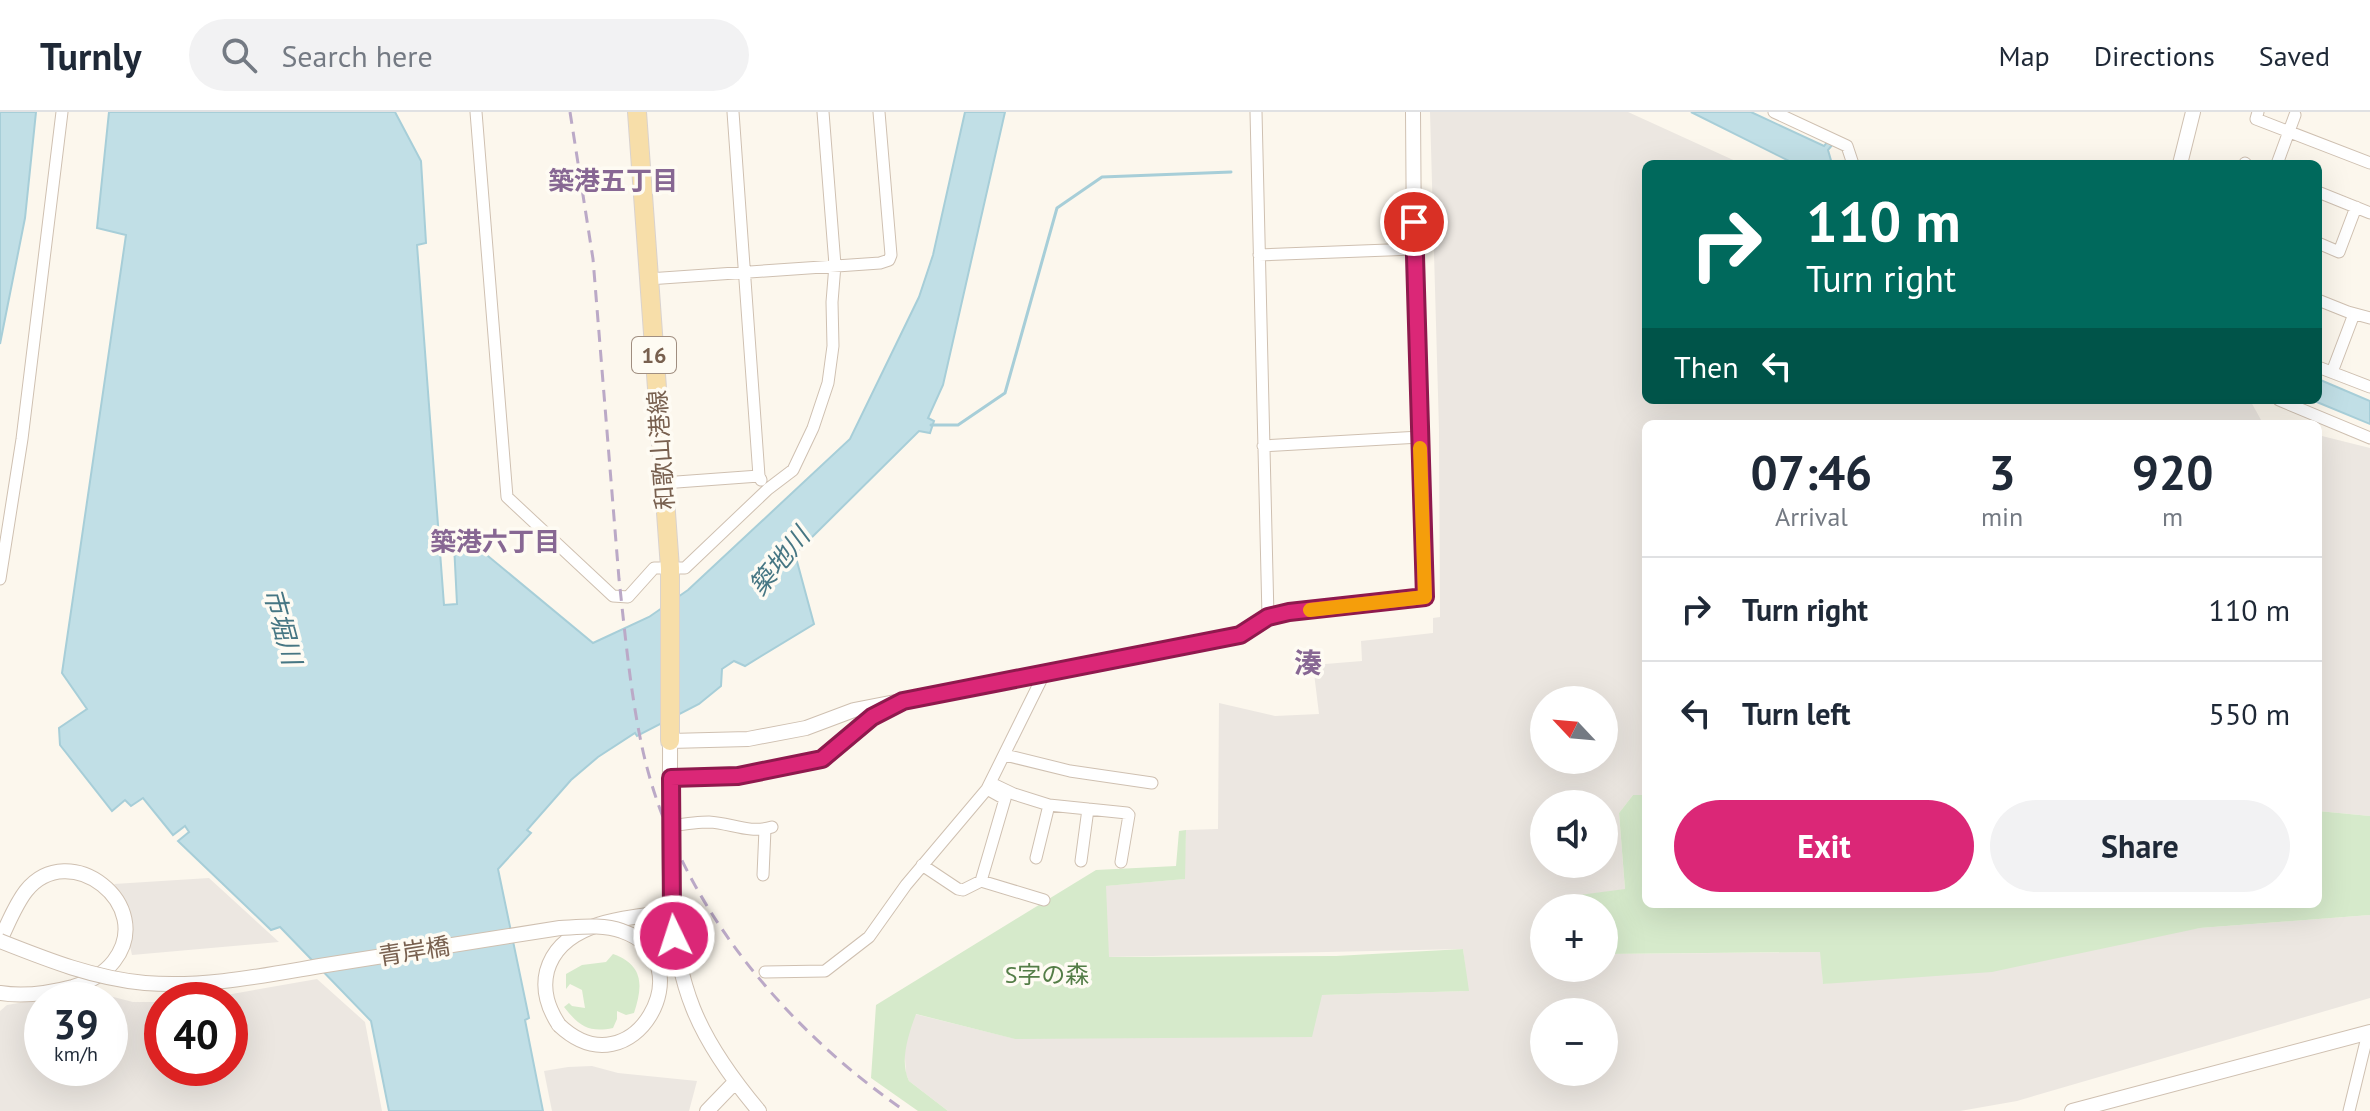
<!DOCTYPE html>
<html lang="en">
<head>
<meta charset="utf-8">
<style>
  body { margin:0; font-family:"PT Sans","Noto Sans JP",sans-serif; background:#f2f2f3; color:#1f2937; height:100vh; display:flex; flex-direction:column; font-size:30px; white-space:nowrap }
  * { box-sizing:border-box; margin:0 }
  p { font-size:26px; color:#747a83 }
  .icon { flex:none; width:44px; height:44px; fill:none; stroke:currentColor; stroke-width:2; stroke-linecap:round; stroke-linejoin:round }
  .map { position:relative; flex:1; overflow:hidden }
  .drawer { position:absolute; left:1642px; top:308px; width:680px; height:488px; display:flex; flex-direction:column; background:#fff; border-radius:12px; box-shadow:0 8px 32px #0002 }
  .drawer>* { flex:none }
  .top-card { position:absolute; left:1642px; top:48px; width:680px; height:244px; border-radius:12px; box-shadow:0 8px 32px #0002; background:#00695c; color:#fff; overflow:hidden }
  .needle { width:52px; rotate:296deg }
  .buttons { position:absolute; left:1530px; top:574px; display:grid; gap:16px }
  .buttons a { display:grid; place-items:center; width:88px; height:88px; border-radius:50%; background:#fff; box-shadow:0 8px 32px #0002; font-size:40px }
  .speed { position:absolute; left:24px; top:870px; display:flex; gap:16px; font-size:40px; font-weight:700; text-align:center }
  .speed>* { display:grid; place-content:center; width:104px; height:104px; border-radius:50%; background:#fff; box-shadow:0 8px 32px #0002; line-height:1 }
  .speed small { font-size:20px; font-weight:400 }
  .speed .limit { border:12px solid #d22; background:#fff; color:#111 }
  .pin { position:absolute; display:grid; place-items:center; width:68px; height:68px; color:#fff; margin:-34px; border:4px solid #fff; border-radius:50%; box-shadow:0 2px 8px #0007 }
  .me { position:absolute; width:88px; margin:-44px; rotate:356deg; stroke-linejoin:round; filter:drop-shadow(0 0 6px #0008) }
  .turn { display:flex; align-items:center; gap:28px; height:168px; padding:0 32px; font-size:36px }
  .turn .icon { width:104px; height:104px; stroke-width:2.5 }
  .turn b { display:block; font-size:56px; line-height:68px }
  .then { display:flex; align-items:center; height:76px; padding:0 32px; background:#0003; gap:16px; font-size:30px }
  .eta { display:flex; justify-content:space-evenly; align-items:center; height:136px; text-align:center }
  .eta b { font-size:48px; font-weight:700; line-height:56px }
  .cta { display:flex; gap:16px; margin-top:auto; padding:16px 32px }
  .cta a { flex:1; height:92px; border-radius:48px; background:#db2777; color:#fff; font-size:32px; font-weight:700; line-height:92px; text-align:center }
  .cta a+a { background:#f2f2f3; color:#1f2937 }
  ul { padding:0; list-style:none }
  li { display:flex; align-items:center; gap:24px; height:104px; padding:0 32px; border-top:2px solid #e0e1e3 }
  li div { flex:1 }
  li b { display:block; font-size:30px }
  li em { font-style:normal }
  header { display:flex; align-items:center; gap:48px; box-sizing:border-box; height:112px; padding:0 40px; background:#fff; border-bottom:2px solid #e0e1e3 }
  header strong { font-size:38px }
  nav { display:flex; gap:44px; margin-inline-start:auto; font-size:28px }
  .search { width:560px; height:72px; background:#f2f2f3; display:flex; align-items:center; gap:20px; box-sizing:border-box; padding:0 28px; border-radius:44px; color:#747a83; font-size:30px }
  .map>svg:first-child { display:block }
</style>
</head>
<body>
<header>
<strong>Turnly</strong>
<div class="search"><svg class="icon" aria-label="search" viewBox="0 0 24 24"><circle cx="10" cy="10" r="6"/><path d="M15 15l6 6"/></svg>Search here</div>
<nav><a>Map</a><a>Directions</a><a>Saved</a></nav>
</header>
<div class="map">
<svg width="2370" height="999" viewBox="0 0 2370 999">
  <rect width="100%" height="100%" fill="#fcf7ed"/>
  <path fill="#ece7e1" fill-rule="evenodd" d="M1430,0H1628L1742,52H1646V288H2250L2261,308L2275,312H1646V683H1633L1619,701L1625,778L1565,785L1564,796H1544V856H1604V842L1821,840L1823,872L2200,816L2370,803V886L2017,989L1960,999H948L909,969L906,962L904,931L915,902L1016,927L1322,883L1468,879L1463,837L1108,845L1105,774L1184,767L1186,718L1218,717L1219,591L1275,604L1319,602L1313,553L1362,549L1361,529L1433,521V506L1440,505L1439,318ZM1544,588H1604V648H1544ZM1544,692H1604V752H1544ZM1544,900H1604V960H1544Z
    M2318,323L2370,336V704L2318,699Z
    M209,766L279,830L132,843L130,834L133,815L131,804L127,792L114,772Z
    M317,867L365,910L382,999H0V899L7,893L90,879L133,890H162V956H230V888H198ZM42,888H110V956H42Z
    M592,954L618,961L697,969L689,999H552L544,959L568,955Z"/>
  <path fill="#d6eacb" d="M1633,683H1646V792H2318V699L2370,704V803L2200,816L1992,860L1823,872L1820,840L1604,842V796H1564V785L1625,777L1619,701Z
    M1186,718L1185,767L1106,774L1109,845L1336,844L1463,837L1469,879L1322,883L1312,925L1015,927L916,902C909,921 899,949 909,969L948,999H918L871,966L876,893L1096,758L1176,754L1179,719Z
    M613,842C644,853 643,874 634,901L626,903L617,899V907L613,916C589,921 579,914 564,895L569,891L572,894L585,896L582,878L570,872L566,877V862L582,853L606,850Z"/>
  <path fill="#c1dfe6" stroke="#a7ced8" stroke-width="2" d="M0,0H36L25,106L0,232Z
    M109,0H395L421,49L426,131L417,133L444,493L457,492L454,432L471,430L593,531L649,505L688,478L850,327L919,185L933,143L965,0H1005L943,273L928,306L934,309L930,321L919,319L795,442L814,512L745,554L734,549L722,557L721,574L699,592L637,624L635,621L598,645L571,668L527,718L531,721L498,757L529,906L525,908L543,999H389L371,909L280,815L271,818L178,729L189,720L185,714L173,723L143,686L131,694L125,688L112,699L60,633L59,616L87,597L62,561L126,123L97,116Z
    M1691,0H1751L1824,34L1828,29L1833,32L1828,38L1832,52H1795Z
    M2318,267L2370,289V312L2312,288H2318Z"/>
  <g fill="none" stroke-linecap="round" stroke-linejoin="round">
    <path stroke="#a7ced8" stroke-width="3" d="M931,313H958L1005,281L1057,96L1102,65L1231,60"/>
    <defs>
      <path id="minor" d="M476,0L507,385L613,484L628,485L654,456H685L768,377L793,358L813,316L828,271L833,234L832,190L835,153L823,0
        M733,0L759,364
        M1256,0L1268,505
        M1774,0L1847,34L1853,52
        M2258,0L2256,7L2370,51
        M2245,51L2246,52
        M2277,52L2295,3
        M2318,80L2370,101
        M2318,131L2339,140L2356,95
        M1259,143L1414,137
        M648,167L880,151L889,148L891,143L879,0
        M2318,188L2348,200L2370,206
        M2318,255L2370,275
        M2332,260L2354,202
        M2279,288L2370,326
        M1263,334L1420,325
        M663,371L759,364L761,368
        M0,467L22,327L62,0
        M1005,643L1070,659L1152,671
        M671,666L738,664L822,647L872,605L896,593
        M991,671L1014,682L1049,693L1127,701L1129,703L1121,750
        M671,714C684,712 697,710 709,710C731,711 749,722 772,715
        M1036,746L1049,693
        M1081,749L1088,697
        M922,753L958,777L963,778L981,769L1044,788
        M763,763L765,717
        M981,769L1005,687L987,677
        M765,860L825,859L869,825L906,773L987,677L1044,562
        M2349,999L2368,921"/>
      <path id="tertiary" d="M2180,52L2193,0
        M0,828C8,812 15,793 26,779C69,725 157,793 114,849C104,862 89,870 73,875C50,881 24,885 0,881
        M559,913C548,896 542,879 547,859C561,808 629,806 672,800
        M707,999L735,970
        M759,999C733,968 708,934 693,896C661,816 671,714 670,629L748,627L806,616L854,598L1240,523L1268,505L1289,500L1425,485L1414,137L1413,0
        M2072,999L2370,920"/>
      <path id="primary" d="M637,0L670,456V629"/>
    </defs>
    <use href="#minor" stroke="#cfc0b1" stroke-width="13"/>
    <use href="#tertiary" stroke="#cfc0b1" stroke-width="16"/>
    <use href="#primary" stroke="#d9d2ce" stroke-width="20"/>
    <use href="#minor" stroke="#fff" stroke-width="11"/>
    <use href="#tertiary" stroke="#fff" stroke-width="14"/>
    <use href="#primary" stroke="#f7dea9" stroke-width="18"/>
    <path stroke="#bba9c7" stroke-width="3" stroke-dasharray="12 8" stroke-linecap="butt" d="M570,0L593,147L619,467C625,521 630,577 641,630C672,782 780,913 905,999"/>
    <defs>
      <path id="tertiary-bridge" d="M0,829C48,848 93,866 145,871C206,876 266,863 326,853C404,841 482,828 560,816C580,815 603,812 622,819C707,848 633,983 559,913"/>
    </defs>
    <use href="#tertiary-bridge" stroke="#cfc0b1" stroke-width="16" stroke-linecap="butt"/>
    <use href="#tertiary-bridge" stroke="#fff" stroke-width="14"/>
  </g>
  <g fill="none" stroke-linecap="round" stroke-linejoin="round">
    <defs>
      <path id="route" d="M674,824L672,800L671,666L738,664L822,647L872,605L903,589L1240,523L1268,505L1289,500L1425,485L1414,110"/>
    </defs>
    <use href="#route" stroke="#8e194d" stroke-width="20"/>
    <use href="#route" stroke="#db2777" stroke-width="14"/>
    <path stroke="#f59e0b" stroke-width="14" d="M1310,498L1425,485L1420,336"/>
  </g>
  <g text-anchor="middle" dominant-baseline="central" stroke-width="7" stroke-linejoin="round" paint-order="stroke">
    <rect fill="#fefbf3" stroke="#a08e80" stroke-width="2" x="632" y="225" width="44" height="36" rx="6"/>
    <g font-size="22" font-weight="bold" fill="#78604f">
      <text x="654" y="243">16</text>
    </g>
    <g font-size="24" fill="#78604f" stroke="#fefbf3">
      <text transform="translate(661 338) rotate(-94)">和歌山港線</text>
      <text transform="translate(414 839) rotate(-9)">青岸橋</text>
    </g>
    <g font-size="24" fill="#547d47" stroke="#fefbf3">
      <text x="1047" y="862">S字の森</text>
    </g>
    <g font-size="26" font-weight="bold" fill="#876793" stroke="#fefbf3">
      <text x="613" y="68">築港五丁目</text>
      <text x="495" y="429">築港六丁目</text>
    </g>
    <g font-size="26" font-style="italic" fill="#467683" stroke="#fefbf3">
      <text transform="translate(779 449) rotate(-51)">築地川</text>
      <text transform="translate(283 514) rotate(75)">市堀川</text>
    </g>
    <g font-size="28" font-weight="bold" fill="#876793" stroke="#fefbf3">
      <text x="1308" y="550">湊</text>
    </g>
  </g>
</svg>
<div class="buttons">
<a><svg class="needle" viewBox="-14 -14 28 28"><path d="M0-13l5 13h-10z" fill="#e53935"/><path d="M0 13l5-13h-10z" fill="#747a83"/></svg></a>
<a><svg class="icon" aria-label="sound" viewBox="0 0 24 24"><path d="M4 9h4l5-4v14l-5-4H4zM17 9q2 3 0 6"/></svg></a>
<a>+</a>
<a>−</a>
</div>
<div class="speed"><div>39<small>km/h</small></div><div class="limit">40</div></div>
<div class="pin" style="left:1414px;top:110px;background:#d93025"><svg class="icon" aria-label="arrive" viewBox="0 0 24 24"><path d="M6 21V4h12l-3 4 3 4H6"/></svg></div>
<svg class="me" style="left:674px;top:824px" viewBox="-20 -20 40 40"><circle r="17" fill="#db2777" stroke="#fff" stroke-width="3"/><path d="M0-11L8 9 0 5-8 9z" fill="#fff"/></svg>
<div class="top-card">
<div class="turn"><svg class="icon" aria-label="right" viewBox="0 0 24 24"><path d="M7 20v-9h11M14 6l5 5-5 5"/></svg><div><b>110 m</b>Turn right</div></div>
<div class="then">Then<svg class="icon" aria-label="left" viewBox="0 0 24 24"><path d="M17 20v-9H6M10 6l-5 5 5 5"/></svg></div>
</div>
<section class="drawer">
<div class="eta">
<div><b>07:46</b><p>Arrival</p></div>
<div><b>3</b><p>min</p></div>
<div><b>920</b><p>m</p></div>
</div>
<ul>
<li><svg class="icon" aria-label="right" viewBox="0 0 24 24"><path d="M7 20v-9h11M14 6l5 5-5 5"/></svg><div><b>Turn right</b></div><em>110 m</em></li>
<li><svg class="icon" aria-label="left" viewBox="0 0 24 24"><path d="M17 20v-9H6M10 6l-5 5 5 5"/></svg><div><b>Turn left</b></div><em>550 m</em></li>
</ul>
<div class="cta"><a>Exit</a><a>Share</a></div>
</section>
</div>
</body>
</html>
